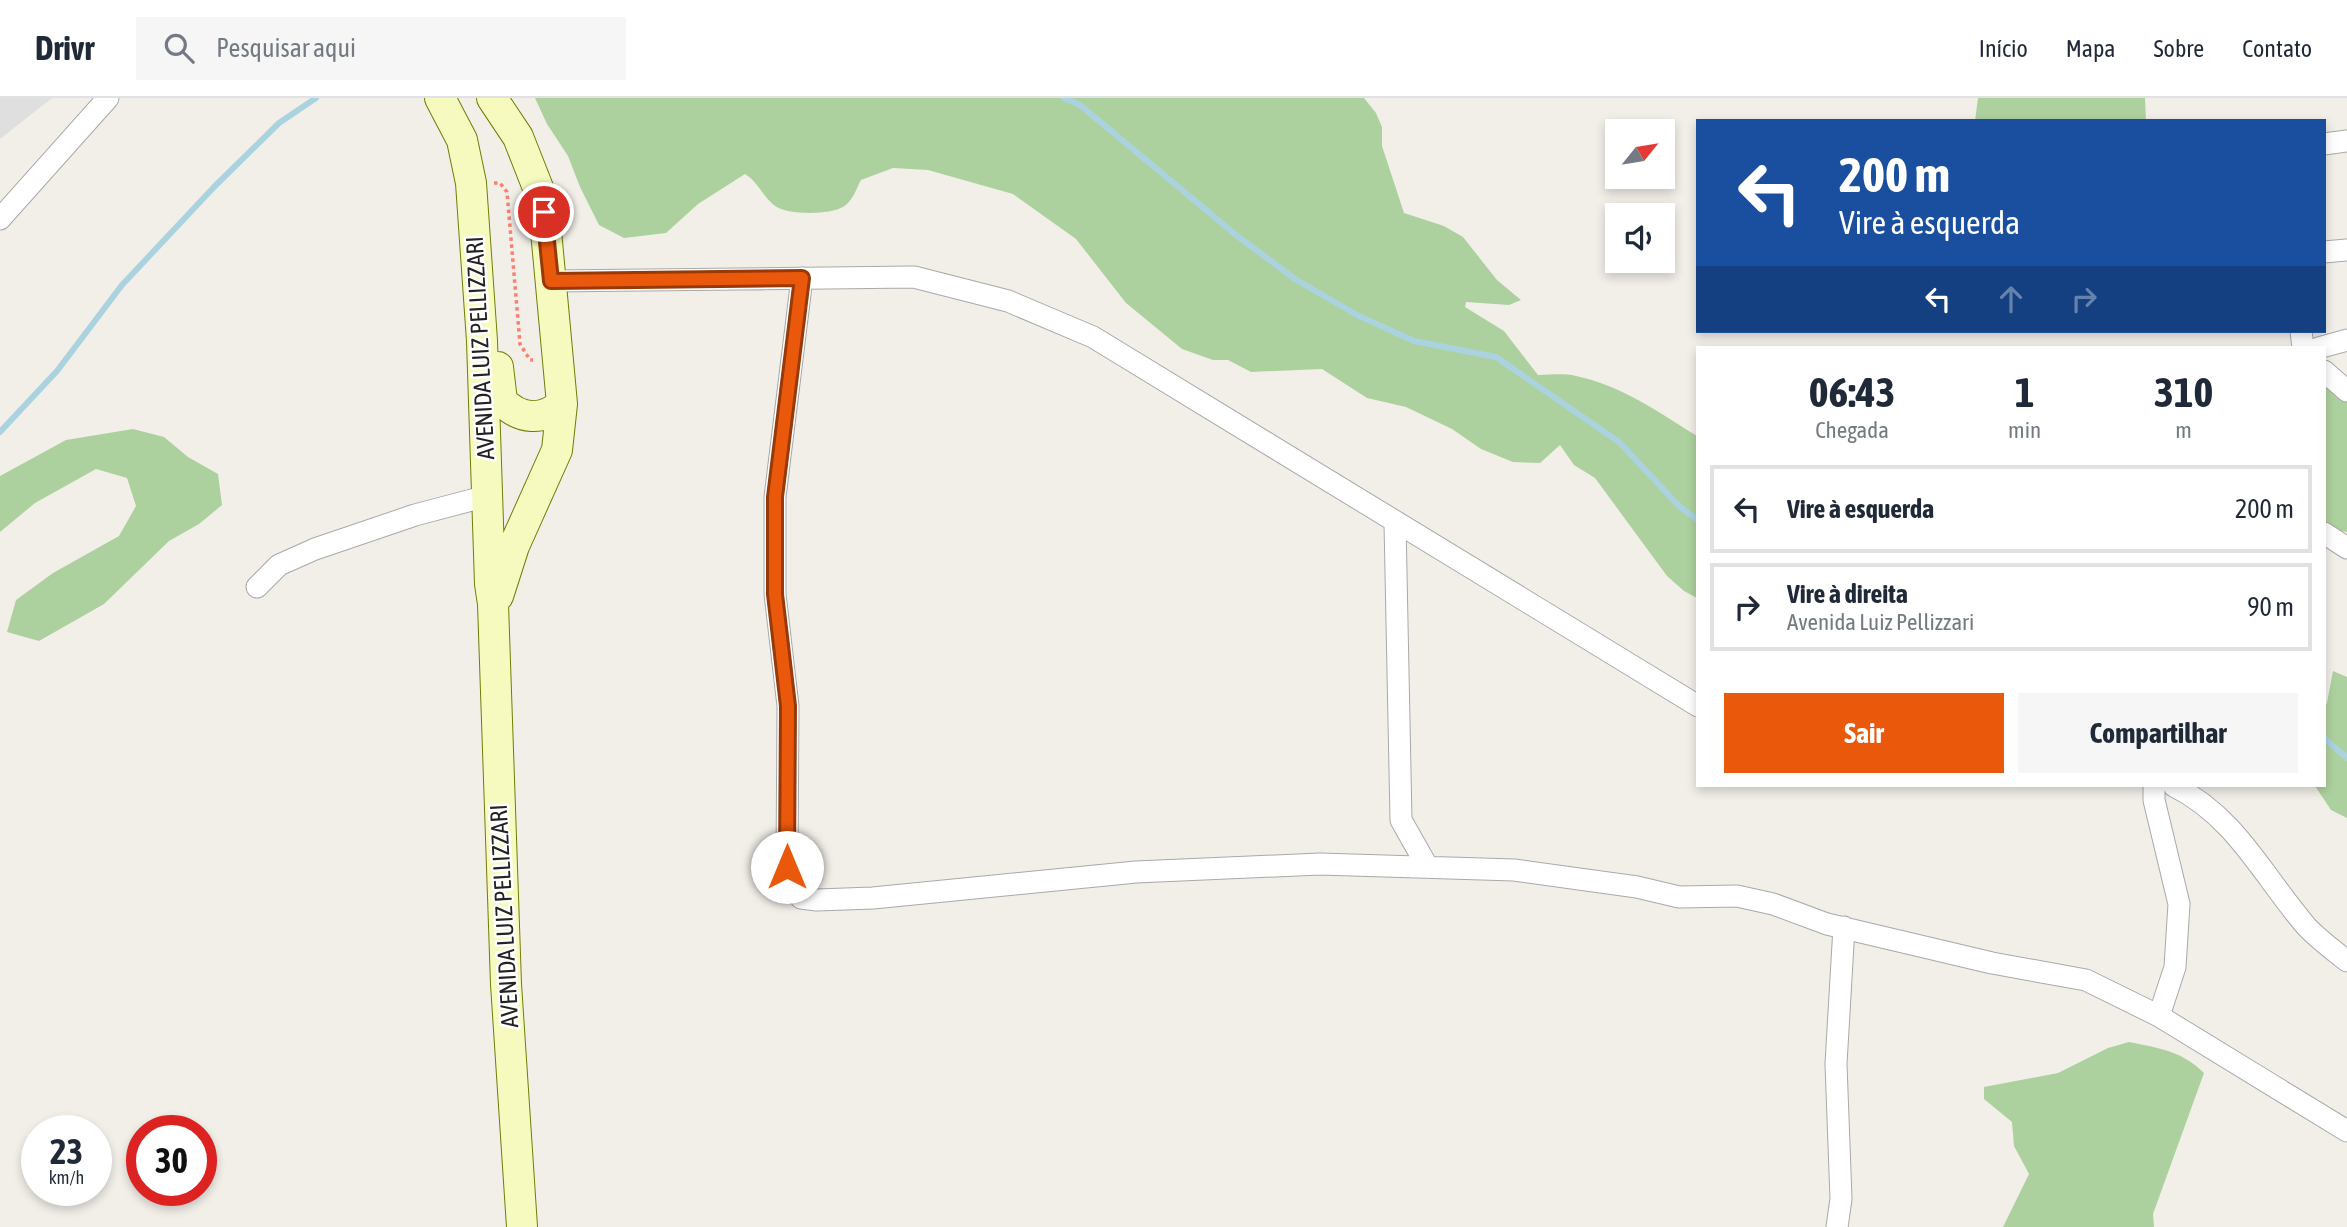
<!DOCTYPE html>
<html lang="pt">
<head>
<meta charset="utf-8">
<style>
  body { margin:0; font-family:"Asap Condensed",sans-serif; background:#f6f6f7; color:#1f2937; height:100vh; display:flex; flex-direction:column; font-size:26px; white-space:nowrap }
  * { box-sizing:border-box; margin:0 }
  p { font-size:23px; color:#747a83 }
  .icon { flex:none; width:38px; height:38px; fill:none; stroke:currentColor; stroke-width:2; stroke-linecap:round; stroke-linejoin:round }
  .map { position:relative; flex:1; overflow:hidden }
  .panel { position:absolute; left:1696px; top:248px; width:630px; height:441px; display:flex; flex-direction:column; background:#fff; border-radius:0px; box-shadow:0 4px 10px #0003 }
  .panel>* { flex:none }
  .guide { position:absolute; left:1696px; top:21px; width:630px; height:214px; border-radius:0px; box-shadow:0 4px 10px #0003; background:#1a4fa0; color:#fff; overflow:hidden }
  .needle { width:46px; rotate:60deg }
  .fabs { position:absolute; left:1605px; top:21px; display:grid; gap:14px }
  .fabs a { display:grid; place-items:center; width:70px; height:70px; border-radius:0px; background:#fff; box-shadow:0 4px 10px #0003; font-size:35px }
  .speed { position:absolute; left:21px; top:1017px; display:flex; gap:14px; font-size:35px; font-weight:700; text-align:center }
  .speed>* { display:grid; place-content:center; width:91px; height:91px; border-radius:50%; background:#fff; box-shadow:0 4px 10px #0003; line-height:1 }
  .speed small { font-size:18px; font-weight:400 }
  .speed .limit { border:10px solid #d22; background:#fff; color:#111 }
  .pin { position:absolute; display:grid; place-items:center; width:60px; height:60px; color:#fff; margin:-30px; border:4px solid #fff; border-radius:50%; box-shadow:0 2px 7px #0007 }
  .me { position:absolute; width:77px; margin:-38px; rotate:0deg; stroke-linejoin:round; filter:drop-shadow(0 0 5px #0008) }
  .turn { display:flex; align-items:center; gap:24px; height:147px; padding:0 28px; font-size:32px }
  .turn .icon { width:91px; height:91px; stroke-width:2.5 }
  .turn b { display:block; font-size:49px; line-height:60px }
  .lanes { display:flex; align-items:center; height:66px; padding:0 28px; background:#0003; justify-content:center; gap:35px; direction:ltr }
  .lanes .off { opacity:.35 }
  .eta { display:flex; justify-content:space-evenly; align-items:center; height:119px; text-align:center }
  .eta b { font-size:42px; font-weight:700; line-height:49px }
  .button { display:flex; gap:14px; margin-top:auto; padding:14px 28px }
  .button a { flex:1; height:80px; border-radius:0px; background:#ea580c; color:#fff; font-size:28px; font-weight:700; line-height:80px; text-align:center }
  .button a+a { background:#f6f6f7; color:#1f2937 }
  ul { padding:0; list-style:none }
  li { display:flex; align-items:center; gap:21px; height:88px; margin:0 14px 10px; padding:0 14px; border:4px solid #e0e1e3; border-radius:0px }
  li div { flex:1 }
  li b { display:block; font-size:26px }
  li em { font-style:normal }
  header { display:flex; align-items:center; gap:42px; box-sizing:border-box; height:98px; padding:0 35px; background:#fff; border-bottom:2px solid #e0e1e3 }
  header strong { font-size:33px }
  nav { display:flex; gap:38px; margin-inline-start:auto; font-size:24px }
  .search { width:490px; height:63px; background:#f6f6f7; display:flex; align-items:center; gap:18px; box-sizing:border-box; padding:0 24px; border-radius:0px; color:#747a83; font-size:26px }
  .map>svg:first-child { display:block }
</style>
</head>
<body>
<header>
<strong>Drivr</strong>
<div class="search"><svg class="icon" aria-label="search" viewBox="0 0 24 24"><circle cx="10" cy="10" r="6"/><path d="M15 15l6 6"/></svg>Pesquisar aqui</div>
<nav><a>Início</a><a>Mapa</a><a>Sobre</a><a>Contato</a></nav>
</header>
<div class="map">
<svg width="2347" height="1129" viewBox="0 0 2347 1129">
  <rect width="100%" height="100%" fill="#f2efe9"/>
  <path fill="#e0dfdf" d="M0,0H52L0,41Z"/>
  <path fill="#add19e" d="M535,0H1364L1376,15L1382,29V48L1404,115L1444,128L1463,139L1497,182L1521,202L1509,207L1466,204L1465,209L1504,233L1538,277C1550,277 1564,275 1576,278C1621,287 1660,315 1697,338V500L1684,493L1667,478L1595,380L1574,367L1560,347L1540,365L1513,364L1481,351L1452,331L1406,309L1367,300L1322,271L1251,274L1228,262H1213L1182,251L1126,205L1076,141L1013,96L928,72L893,70L861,82C856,91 853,103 843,109C830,117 787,117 775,108C763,99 759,85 745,76L698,106L666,135L624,140L599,127L580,89L568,58L547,26Z
    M1978,0H2145L2146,23H1975Z
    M2324,285L2347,302V434L2324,430Z
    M133,331L164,339L188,359L218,376L222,407L199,426L169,443L104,506L39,543L7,534L16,502L53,475L119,438L136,408L127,380L96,371L35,405L0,434V378L66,342Z
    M2333,573L2347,579V720L2331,712L2315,688H2324V610L2327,605Z
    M2129,944C2159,950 2182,953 2204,975L2153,1116L2154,1129H2003L2029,1076L2014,1048L2012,1024L1984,1001V989L2058,975L2108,950Z"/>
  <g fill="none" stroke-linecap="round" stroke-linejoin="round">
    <path stroke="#aad3df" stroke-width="6" d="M1064,0L1080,7L1236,137L1295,181L1357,217L1414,243L1496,259L1619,344L1679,408L1698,422
      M0,334L57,273L122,187L214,89L279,25L316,0
      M2324,640L2347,660"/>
    <defs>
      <path id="minor" d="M2324,46L2347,43
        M0,121L108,0
        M2324,154L2347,152
        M802,180L775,399V496L788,608L787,769L801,800L817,802L873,800L1136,774L1320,766L1514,772L1637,789L1679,799L1737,798L1773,806L1827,826L1992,865L2086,882L2159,918L2347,1033
        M551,183L914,179L1008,203L1093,239L1698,608
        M2301,233L2303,250
        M2318,250L2347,242
        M2324,273L2347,293
        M1395,425L1401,722L1427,768
        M2324,435L2347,450
        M257,489L279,467L315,451L415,417L487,398
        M2154,688V702L2179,806L2175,869L2159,918
        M2174,688C2236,719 2263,778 2306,828C2318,841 2333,852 2347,863
        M1837,1129L1841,1101L1836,966L1844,829"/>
      <path id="secondary" d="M440,0L462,42L471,85L482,243L490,486L493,506L506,886L522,1129
        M492,0L518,39L540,95L546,133L562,306L557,352L514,448L498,498
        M498,269L502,303C520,322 543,323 562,306"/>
    </defs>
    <use href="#minor" stroke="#a9a9a9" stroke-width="23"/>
    <use href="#secondary" stroke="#707d05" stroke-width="32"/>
    <path stroke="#fa8072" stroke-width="3.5" stroke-dasharray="3.5 3.5" stroke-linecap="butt" d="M494,85H500L507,94L520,246L530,262H533"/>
    <use href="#minor" stroke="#fff" stroke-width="21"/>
    <use href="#secondary" stroke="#f7fabf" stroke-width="30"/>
  </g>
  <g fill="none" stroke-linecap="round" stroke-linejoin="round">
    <defs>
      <path id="route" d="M544,114L551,183L802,180L775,399V496L788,608L787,769"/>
    </defs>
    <use href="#route" stroke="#983908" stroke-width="18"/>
    <use href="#route" stroke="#ea580c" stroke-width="12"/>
  </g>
  <g text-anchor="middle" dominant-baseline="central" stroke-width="5" stroke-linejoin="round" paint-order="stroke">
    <g font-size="24" fill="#222" stroke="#fff">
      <text transform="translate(480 250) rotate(-93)">AVENIDA LUIZ PELLIZZARI</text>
      <text transform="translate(504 818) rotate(-93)">AVENIDA LUIZ PELLIZZARI</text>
    </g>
  </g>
</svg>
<div class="fabs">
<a><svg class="needle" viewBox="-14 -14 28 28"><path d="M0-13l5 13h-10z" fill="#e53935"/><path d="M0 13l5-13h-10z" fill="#747a83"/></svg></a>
<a><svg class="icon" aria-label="sound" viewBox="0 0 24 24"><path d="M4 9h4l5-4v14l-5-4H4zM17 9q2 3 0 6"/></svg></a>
</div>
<div class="speed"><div>23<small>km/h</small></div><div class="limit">30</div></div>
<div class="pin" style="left:544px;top:114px;background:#d93025"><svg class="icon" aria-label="arrive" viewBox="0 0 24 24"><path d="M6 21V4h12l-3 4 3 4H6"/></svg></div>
<svg class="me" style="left:787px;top:769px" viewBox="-20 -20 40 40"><circle r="19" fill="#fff"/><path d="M0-13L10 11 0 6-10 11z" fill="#ea580c"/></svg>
<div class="guide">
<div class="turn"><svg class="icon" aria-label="left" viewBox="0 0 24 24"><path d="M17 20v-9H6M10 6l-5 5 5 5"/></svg><div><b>200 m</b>Vire à esquerda</div></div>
<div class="lanes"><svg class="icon" aria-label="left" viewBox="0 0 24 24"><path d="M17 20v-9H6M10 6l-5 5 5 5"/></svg><svg class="icon off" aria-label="ahead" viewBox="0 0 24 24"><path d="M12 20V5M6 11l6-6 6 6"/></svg><svg class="icon off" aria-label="right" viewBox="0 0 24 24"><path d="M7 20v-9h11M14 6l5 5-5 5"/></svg></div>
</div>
<section class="panel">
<div class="eta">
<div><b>06:43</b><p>Chegada</p></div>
<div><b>1</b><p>min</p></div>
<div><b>310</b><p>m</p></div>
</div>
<ul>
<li><svg class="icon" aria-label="left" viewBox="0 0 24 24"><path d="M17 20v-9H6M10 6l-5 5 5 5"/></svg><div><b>Vire à esquerda</b></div><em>200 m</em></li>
<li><svg class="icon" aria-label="right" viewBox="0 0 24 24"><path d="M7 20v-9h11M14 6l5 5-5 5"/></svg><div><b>Vire à direita</b><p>Avenida Luiz Pellizzari</p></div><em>90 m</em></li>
</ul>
<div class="button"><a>Sair</a><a>Compartilhar</a></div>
</section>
</div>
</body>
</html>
